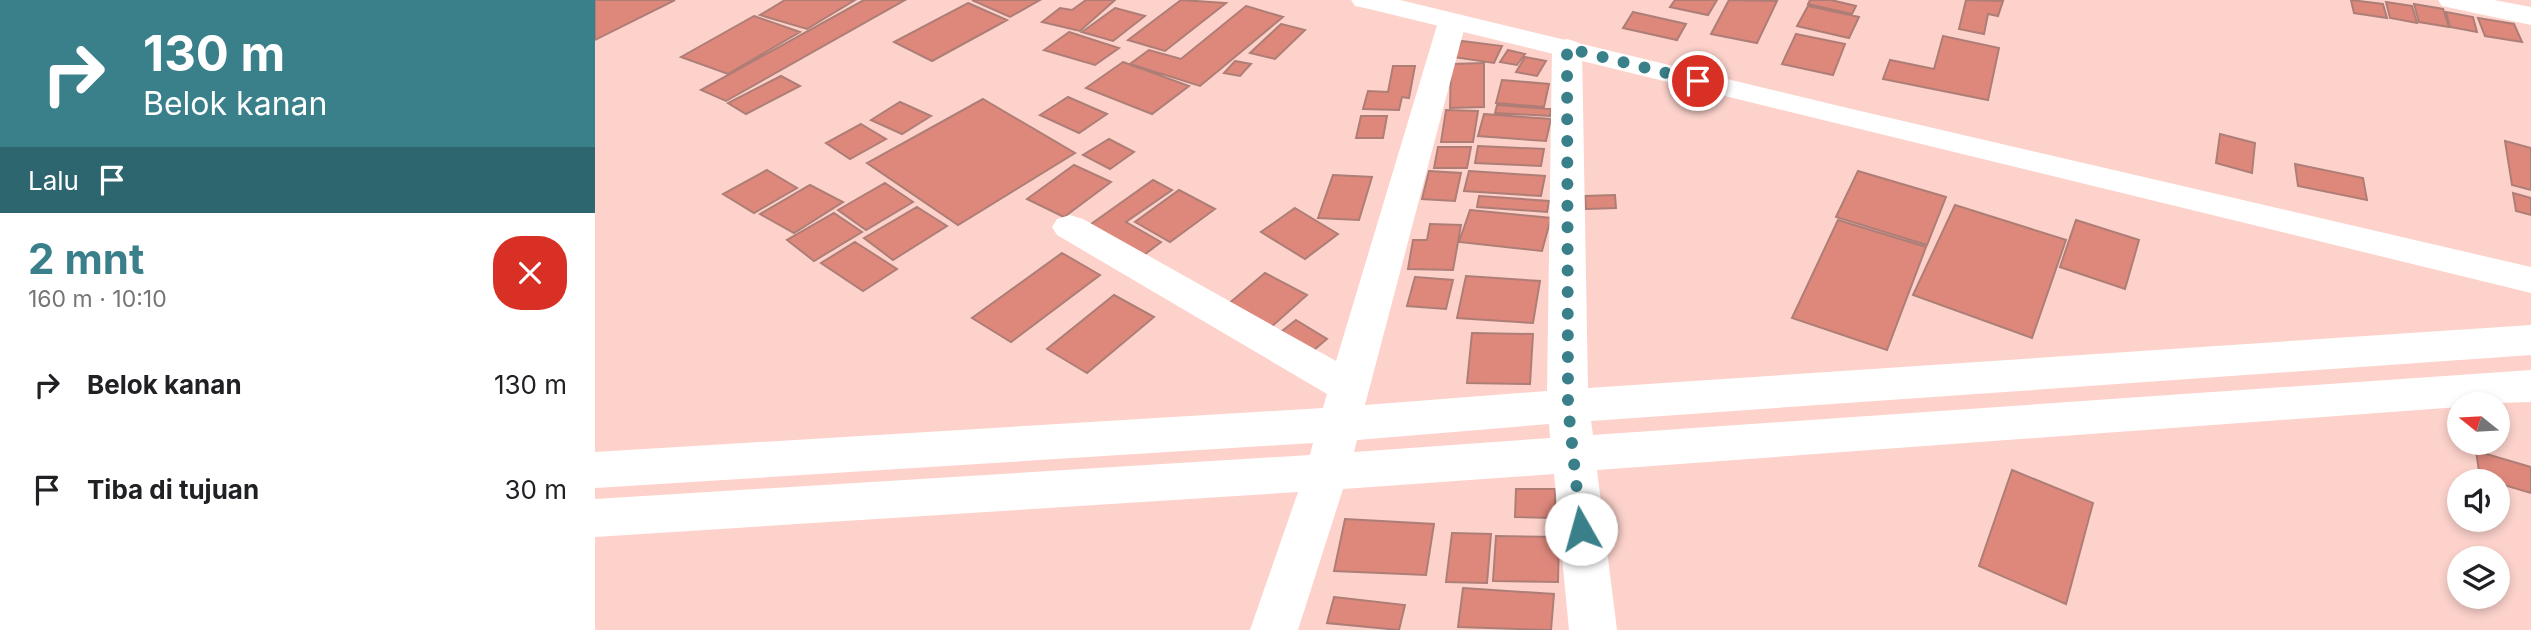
<!DOCTYPE html>
<html lang="id">
<head>
<meta charset="utf-8">
<style>
  body { margin:0; font-family:Inter,sans-serif; background:#f2f2f2; color:#202124; height:100vh; display:flex; flex-direction:column; font-size:26px; white-space:nowrap }
  * { box-sizing:border-box; margin:0 }
  p { font-size:23px; color:#757577 }
  .icon { flex:none; width:38px; height:38px; fill:none; stroke:currentColor; stroke-width:2; stroke-linecap:round; stroke-linejoin:round }
  .map { position:relative; flex:1; overflow:hidden }
  .details { display:flex; flex-direction:column; background:#fff; width:595px }
  .details>* { flex:none }
  .hud { background:#3a808b; color:#fff; overflow:hidden }
  .needle { width:46px; rotate:288deg }
  .buttons { position:absolute; left:1852px; top:392px; display:grid; gap:14px }
  .buttons a { display:grid; place-items:center; width:63px; height:63px; border-radius:50%; background:#fff; box-shadow:0 4px 10px #0003; font-size:35px }
  .pin { position:absolute; display:grid; place-items:center; width:60px; height:60px; color:#fff; margin:-30px; border:4px solid #fff; border-radius:50%; box-shadow:0 2px 7px #0007 }
  .me { position:absolute; width:77px; margin:-38px; rotate:353deg; stroke-linejoin:round; filter:drop-shadow(0 0 5px #0008) }
  .turn { display:flex; align-items:center; gap:24px; height:147px; padding:0 28px; font-size:32px }
  .turn .icon { width:91px; height:91px; stroke-width:2.5 }
  .turn b { display:block; font-size:49px; line-height:60px }
  .then { display:flex; align-items:center; height:66px; padding:0 28px; background:#0003; gap:14px; font-size:26px }
  .round { display:grid; place-items:center; flex:none; width:74px; height:74px; border-radius:28px; background:#f2f2f2 }
  .overview { display:flex; align-items:center; justify-content:space-between; height:119px; padding:0 28px }
  h1 { font-size:42px; font-weight:700; line-height:52px; color:#3a808b }
  ul { padding:0; list-style:none }
  li { display:flex; align-items:center; gap:21px; height:105px; padding:0 28px }
  li div { flex:1 }
  li b { display:block; font-size:26px }
  li em { font-style:normal }
  main { display:flex; flex:1; min-height:0 }
  .map>svg:first-child { display:block }
</style>
</head>
<body>
<main>
<section class="details">
<div class="hud">
<div class="turn"><svg class="icon" aria-label="right" viewBox="0 0 24 24"><path d="M7 20v-9h11M14 6l5 5-5 5"/></svg><div><b>130 m</b>Belok kanan</div></div>
<div class="then">Lalu<svg class="icon" aria-label="arrive" viewBox="0 0 24 24"><path d="M6 21V4h12l-3 4 3 4H6"/></svg></div>
</div>
<div class="overview"><div><h1>2 mnt</h1><p>160 m · 10:10</p></div><a class="round" style="background:#d93025;color:#fff"><svg class="icon" aria-label="close" viewBox="0 0 24 24"><path d="M6 6l12 12M18 6L6 18"/></svg></a></div>
<ul>
<li><svg class="icon" aria-label="right" viewBox="0 0 24 24"><path d="M7 20v-9h11M14 6l5 5-5 5"/></svg><div><b>Belok kanan</b></div><em>130 m</em></li>
<li><svg class="icon" aria-label="arrive" viewBox="0 0 24 24"><path d="M6 21V4h12l-3 4 3 4H6"/></svg><div><b>Tiba di tujuan</b></div><em>30 m</em></li>
</ul>
</section>
<div class="map">
<svg width="1936" height="630" viewBox="0 0 1936 630">
  <rect width="100%" height="100%" fill="#fcd2cb"/>
  <path fill="#de887c" stroke="#ae7e76" stroke-width="2" d="M0,0H80L0,40Z
    M190,0H260L212,29L165,15Z
    M269,0H310L131,101L106,90Z
    M377,0H445L415,17Z
    M491,0H520L485,31L447,22L465,8L477,10Z
    M586,0L631,3L570,51L533,40Z
    M1080,0H1122L1113,15L1075,7Z
    M1134,0L1182,1L1162,43L1116,34Z
    M1215,0H1236L1261,6L1257,14L1213,4Z
    M1371,0L1408,1L1403,16L1393,14L1389,34L1364,29Z
    M1756,0L1788,4L1792,18L1759,13Z
    M1791,2L1817,6L1822,23L1795,18Z
    M373,3L412,20L337,61L299,42Z
    M1819,4L1848,9L1854,27L1824,22Z
    M651,6L688,17L605,86L535,64L554,50L586,59Z
    M1213,6L1264,17L1254,38L1202,26Z
    M520,8L550,16L518,41L487,32Z
    M1038,12L1091,24L1082,40L1028,28Z
    M1851,12L1878,17L1882,32L1855,27Z
    M159,16L205,32L133,74L86,57Z
    M1883,18L1919,24L1927,42L1890,36Z
    M686,24L710,30L680,59L655,53Z
    M474,32L524,48L500,65L449,50Z
    M1201,34L1250,44L1238,75L1187,64Z
    M1348,36L1404,48L1393,100L1288,79L1295,60L1339,69Z
    M867,41L907,46L899,63L858,57Z
    M913,50L930,54L922,65L905,62Z
    M930,57L951,61L942,76L921,72Z
    M640,61L656,64L645,76L629,73Z
    M528,62L594,86L557,114L491,88Z
    M889,63V107L855,108L856,64Z
    M798,66H820L814,98L807,97L804,110L768,109L773,91L793,92Z
    M186,76L205,86L151,114L133,103Z
    M907,80L954,84L949,107L901,103Z
    M473,97L512,114L484,133L445,115Z
    M388,99L480,153L363,225L272,163Z
    M305,102L336,116L307,134L276,120Z
    M902,105L956,109L955,116L900,113Z
    M851,110L883,111L878,142H846Z
    M889,114L956,119L951,141L883,136Z
    M766,116H792L788,138H761Z
    M266,124L291,139L255,159L231,143Z
    M1625,134L1660,143L1657,173L1621,163Z
    M514,139L539,152L515,169L488,155Z
    M1910,141L1936,148V190L1917,185Z
    M883,146L949,149L946,166L880,163Z
    M843,147H876L872,168H839Z
    M1700,164L1768,178L1772,200L1703,186Z
    M479,165L516,182L469,217L432,199Z
    M172,170L202,188L159,213L128,194Z
    M834,171L866,173L860,201L827,199Z
    M874,171L950,176L946,196L869,191Z
    M1263,171L1351,197L1332,245L1241,217Z
    M738,175L777,177L764,220L723,218Z
    M558,180L577,190L531,222L566,242L545,258L492,227Z
    M290,183L318,202L271,230L243,210Z
    M215,185L248,202L199,233L165,214Z
    M584,190L620,209L575,242L540,222Z
    M1918,193L1936,198V215L1921,211Z
    M1020,195L1021,208L991,209L990,196Z
    M884,196L954,201L952,212L882,207Z
    M1360,205L1471,240L1437,338L1318,295Z
    M322,207L352,226L298,260L269,238Z
    M700,208L743,234L710,259L666,232Z
    M875,210L956,218L947,251L864,242Z
    M239,213L267,232L219,261L192,240Z
    M1243,220L1331,247L1292,350L1197,318Z
    M1481,220L1544,240L1530,289L1465,267Z
    M835,224L866,225L858,270L813,269L818,240H832Z
    M260,242L302,269L268,291L226,263Z
    M467,253L505,275L416,342L377,318Z
    M670,273L712,295L675,328L632,305Z
    M871,276L945,281L938,323L862,318Z
    M820,277L858,280L851,309L812,306Z
    M519,295L559,317L492,373L452,349Z
    M701,320L732,339L713,355L682,335Z
    M877,333L938,334L935,384L872,383Z
    M1881,451L1936,467V493L1885,478Z
    M1417,470L1498,503L1471,604L1384,566Z
    M921,489H960V518L920,517Z
    M750,519L839,524L831,575L739,571Z
    M857,533L896,534L892,583L851,582Z
    M901,536L964,537L963,582L898,581Z
    M868,588L959,594L956,630L863,627Z
    M739,597L810,605L804,630L732,623Z"/>
  <g fill="none" stroke-linecap="round" stroke-linejoin="round">
    <path fill="#fff" fill-rule="evenodd" d="M1843,0H1899L1936,7V25L1847,6Z
      M857,13L867,16L871,22L770,405L952,391L957,48L962,42L972,39L982,42L987,48L993,388L1936,325V355L996,421L998,435L1936,370V402L1864,404V407L1002,470L1022,630H974L959,474L748,489L703,630H655L703,492L0,537V499L715,455L718,443L0,488V452L728,408L732,394L462,235L457,227L462,219L475,215L488,219L741,361L843,22L847,16ZM954,424L955,438L759,452L762,440Z"/>
    <path fill="#fff" fill-rule="evenodd" d="M756,0H805L1261,110L1936,267V293L770,8L760,6Z"/>
  </g>
  <g fill="none" stroke-linecap="round" stroke-linejoin="round">
    <path stroke="#3a808b" stroke-width="12" stroke-dasharray="0 21.6" d="M986,529L973,406L972,48L1103,81"/>
  </g>
</svg>
<div class="buttons">
<a><svg class="needle" viewBox="-14 -14 28 28"><path d="M0-13l5 13h-10z" fill="#e53935"/><path d="M0 13l5-13h-10z" fill="#757577"/></svg></a>
<a><svg class="icon" aria-label="sound" viewBox="0 0 24 24"><path d="M4 9h4l5-4v14l-5-4H4zM17 9q2 3 0 6"/></svg></a>
<a><svg class="icon" aria-label="layers" viewBox="0 0 24 24"><path d="M12 4l9 5-9 5-9-5zM3 14l9 5 9-5"/></svg></a>
</div>
<div class="pin" style="left:1103px;top:81px;background:#d93025"><svg class="icon" aria-label="arrive" viewBox="0 0 24 24"><path d="M6 21V4h12l-3 4 3 4H6"/></svg></div>
<svg class="me" style="left:986px;top:529px" viewBox="-20 -20 40 40"><circle r="19" fill="#fff"/><path d="M0-13L10 11 0 6-10 11z" fill="#3a808b"/></svg>
</div>
</main>
</body>
</html>
